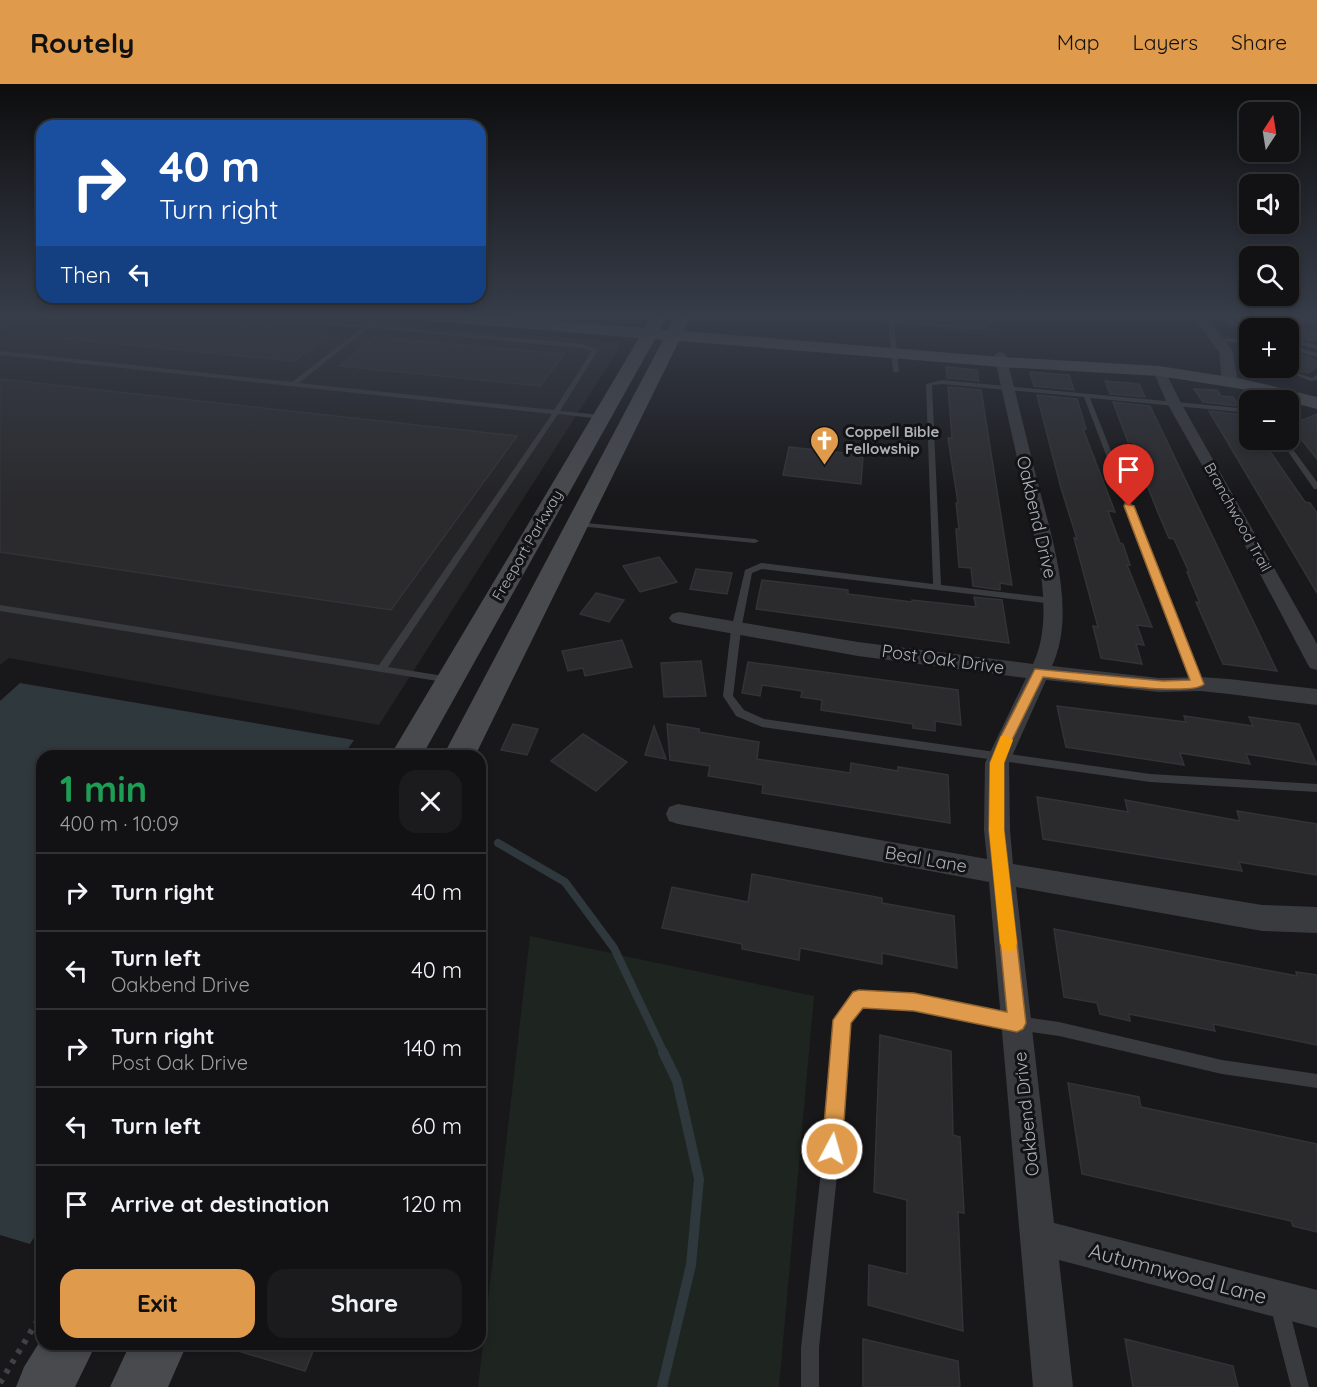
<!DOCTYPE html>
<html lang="en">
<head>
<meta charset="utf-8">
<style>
  body { margin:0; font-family:Quicksand,sans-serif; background:#1b1b1d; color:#f1f3f6; height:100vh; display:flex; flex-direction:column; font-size:22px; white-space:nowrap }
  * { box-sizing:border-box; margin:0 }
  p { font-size:20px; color:#9c9ea0 }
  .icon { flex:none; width:33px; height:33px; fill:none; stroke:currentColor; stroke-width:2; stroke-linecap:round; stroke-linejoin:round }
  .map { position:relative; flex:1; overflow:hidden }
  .sheet { position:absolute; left:36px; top:666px; width:450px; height:600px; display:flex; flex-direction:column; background:#121214; border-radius:18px; box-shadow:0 3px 9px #0003,0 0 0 2px #313234 }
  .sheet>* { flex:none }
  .hud { position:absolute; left:36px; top:36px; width:450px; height:183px; border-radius:18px; box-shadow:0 3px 9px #0003,0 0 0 2px #313234; background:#1a4fa0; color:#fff; overflow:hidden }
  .needle { width:39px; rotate:12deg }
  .buttons { position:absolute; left:1239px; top:18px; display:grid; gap:12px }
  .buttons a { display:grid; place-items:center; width:60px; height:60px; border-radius:12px; background:#121214; box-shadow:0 3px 9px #0003,0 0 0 2px #313234; font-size:30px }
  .pin { position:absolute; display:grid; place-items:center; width:51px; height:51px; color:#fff; margin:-62px -26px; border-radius:50% 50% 50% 0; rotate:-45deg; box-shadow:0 0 6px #0007 }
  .pin .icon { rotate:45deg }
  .me { position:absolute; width:66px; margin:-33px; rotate:6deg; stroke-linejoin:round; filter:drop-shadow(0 0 4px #0008) }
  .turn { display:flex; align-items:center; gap:21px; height:126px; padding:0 24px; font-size:27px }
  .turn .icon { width:78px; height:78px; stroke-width:2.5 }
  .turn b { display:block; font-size:42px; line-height:51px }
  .then { display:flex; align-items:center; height:57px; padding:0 24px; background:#0003; gap:12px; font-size:22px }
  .round { display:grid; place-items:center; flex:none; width:63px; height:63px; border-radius:18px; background:#1b1b1d }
  .summary { display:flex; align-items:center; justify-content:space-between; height:102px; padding:0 24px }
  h1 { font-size:36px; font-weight:800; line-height:45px; color:#1e9e55 }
  .action { display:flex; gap:12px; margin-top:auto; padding:12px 24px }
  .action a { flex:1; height:69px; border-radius:18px; background:#df9a4b; color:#111; font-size:24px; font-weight:800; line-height:69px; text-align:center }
  .action a+a { background:#1b1b1d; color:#f1f3f6 }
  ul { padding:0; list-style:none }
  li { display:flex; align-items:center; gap:18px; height:78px; padding:0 24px; border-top:2px solid #313234 }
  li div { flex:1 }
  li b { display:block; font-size:22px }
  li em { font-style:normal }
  header { display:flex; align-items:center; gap:36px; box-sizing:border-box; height:84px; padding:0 30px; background:#df9a4b; color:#111 }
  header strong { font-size:28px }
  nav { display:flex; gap:33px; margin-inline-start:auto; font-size:21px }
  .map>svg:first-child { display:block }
</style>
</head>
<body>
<header>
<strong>Routely</strong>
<nav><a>Map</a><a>Layers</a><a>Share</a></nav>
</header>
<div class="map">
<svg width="1317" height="1303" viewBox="0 0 1317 1303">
  <rect width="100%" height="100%" fill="#18181a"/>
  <path fill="#242427" d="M4,232H315L618,259V266L379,641L9,574L0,581V234Z
    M757,232H996L1001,252Z"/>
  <path fill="#1e241f" d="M530,852L814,912L779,1303H478Z"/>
  <path fill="#2f383c" d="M20,599L354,656L343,672H42V1140L30,1160L0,1151V617Z"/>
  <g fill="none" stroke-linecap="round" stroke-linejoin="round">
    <path stroke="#2f383c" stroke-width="8" d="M498,759L565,798L614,864L664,969"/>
    <path stroke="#2f383c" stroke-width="10" d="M662,1303L691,1181L699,1095L677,997L663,968"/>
  </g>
  <path fill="#2b2b2e" stroke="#323336" stroke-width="1.5" d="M42,232H149L332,249L294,277L6,249Z
    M1288,242L1317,248V255L1314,258L1288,252Z
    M375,253L564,270L540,302L339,282Z
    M1288,267L1312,274L1317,279V283L1308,289L1288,284Z
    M946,283L977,286L979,297L947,294Z
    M1030,288L1069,291L1074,306L1034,302Z
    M0,295L517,352L391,526L0,468Z
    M1105,297L1139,300L1145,313L1110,310Z
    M948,303L981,306L1012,501L1000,499V506L973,502L971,484L959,483L956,445H959L956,419H958L948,354H952Z
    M1194,305L1217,306L1221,312L1233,313L1239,322L1203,318Z
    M1037,311L1077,315L1086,345H1083L1115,428L1108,427L1120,459L1123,460L1130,481H1127L1152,543L1137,541L1144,561L1136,560L1142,580L1101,574L1093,542L1098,543L1074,454L1077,455L1061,404Z
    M1113,318L1150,322L1277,587L1223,580L1196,518L1200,519L1187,488H1189L1174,455L1169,454L1159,431L1143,391L1148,392L1133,358H1128Z
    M1209,327L1245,331L1250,338V356H1262L1305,418L1310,419L1317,429V509Z
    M1317,330V375L1290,341Z
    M789,363L863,371L861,400L783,391Z
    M659,473L677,498L640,508L623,482Z
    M696,485L732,489L727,510L690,505Z
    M762,496L848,506V510L912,518V516L976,523L974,513L1002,516L1009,559L756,525Z
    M596,509L624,516L609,538L580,530Z
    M622,556L632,583L585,592L583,584L568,587L562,567Z
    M701,577L706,612L664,613L661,579Z
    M748,578L958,606L961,641L935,637V647L913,644V640L821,626L822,616L801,613L802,607L762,601L760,612L742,609Z
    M1057,622L1186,638L1184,632L1253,642L1249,633L1299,640L1317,681L1246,670L1250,680L1180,669L1184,681L1066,663Z
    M513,640L538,645L527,671L501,666Z
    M667,640L699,645V648L759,658L757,675L850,689L851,679L898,687V683L948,691L950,739L762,709L763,701L708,692L710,682L670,676Z
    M654,642L666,675L645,671Z
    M583,650L627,678L596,707L551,677Z
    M1037,713L1128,728L1125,716L1240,737L1237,727L1317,740V791L1239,778L1242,787L1043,755Z
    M752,790L882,814V819L954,832L957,884L882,869V880L800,864L799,876L742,865V860L662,844L672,803L748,818Z
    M1054,845L1297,892L1296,888L1317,891V961L1213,940L1215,947L1129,930L1130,937L1100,930L1097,919L1064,913Z
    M880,951L951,967L953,1051L960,1053L964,1129L958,1128L963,1247L868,1221L869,1181L907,1190V1116L874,1108Z
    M1068,999L1139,1013L1141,1023L1317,1060V1148L1293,1142L1291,1137L1082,1090Z
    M863,1255L958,1277L960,1303H863Z
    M1125,1255L1233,1282L1238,1303H1133Z
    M229,1260H316L305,1287L228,1264Z"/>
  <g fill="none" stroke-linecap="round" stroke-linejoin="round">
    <path stroke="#404245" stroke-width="6" stroke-dasharray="4.5 7" stroke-linecap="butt" d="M0,1299L42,1229"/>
    <path fill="#393b3e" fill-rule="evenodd" d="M22,232H29L0,246V242Z
      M245,232H265L365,241L377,232H383L371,241L582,260L598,266L560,327L601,331L604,333L601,335L558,330L388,583L450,593L453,594L455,596L453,598L450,599L0,527V521L379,581L552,330L0,271V267L292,298L362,244ZM368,244L581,264L592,267L554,326L299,299Z
      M828,232H849L979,242L986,239L984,232H990L992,240L980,246L894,239L899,287L896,289L893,287L888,238Z
      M1216,232C1222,232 1245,242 1252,244H1250V246L1228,240Z
      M1217,254L1250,255V259L1215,257V255Z
      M1288,254L1317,261V265L1288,258Z
      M1288,261L1317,269V273L1288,265Z
      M1276,284H1283L1312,294L1317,291V296L1311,297Z
      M942,296L1250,325V329L1090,314L1203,600L1201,602L1198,603L1193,600L1084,313L942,300L932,301L941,501L1053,514L1057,517L1053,520L762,485L752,489L741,546L733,612L744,626L764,635L1150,690L1317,700V708L1150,698L762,643L736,632L723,612L731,546L745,486L761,479L933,500L926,300Z
      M1280,356H1286L1317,398V405H1314Z
      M575,438L755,455L759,457L755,459L578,442H575Z
      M859,908L914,911L1017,932L1059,938L1222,976L1317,990V1004L1222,990L1059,952L1017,946L914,925L862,922L849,939L842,1043L819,1264V1303H801V1264L826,1043L835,936L854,910Z
      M1279,1212L1285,1215L1288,1221L1309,1303H1291L1270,1221L1273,1215Z"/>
    <path fill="#393b3e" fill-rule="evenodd" d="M1289,232H1306L1317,235V242Z
      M1000,267L1006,271C1016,311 1026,352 1036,392C1050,448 1078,527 1052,582L1159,594L1200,593L1229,595L1317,605V621L1229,610L1200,607L1159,608L1046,596L1009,679L1010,746L1013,780L1262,821L1317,823V849L1262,847L1016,803L1054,1139L1317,1206V1244L1059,1176L1073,1303H1033L989,798L678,740L669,737L666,730L669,723L678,720L987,775L984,746L985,679L1026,594L858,572L679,540L672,538L669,534L672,530L679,528L858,558L1033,580C1058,529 1032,445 1021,392C1012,351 1003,311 994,271Z
      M1159,283L1165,287L1181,319L1317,560V586L1310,584L1307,579L1211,397L1167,319L1153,287Z"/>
    <path fill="#393b3e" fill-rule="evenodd" d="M1193,232H1207L1233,268L1238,298L1235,301H1225L1222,298L1219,268Z"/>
    <path fill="#484a4e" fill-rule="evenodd" d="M424,232H490L645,244L652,232H664L666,235L660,245L668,246L676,232H688L690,235L684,247L1002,273L1159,282L1243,295L1317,313V325L1242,305L1159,292L1002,283L679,257L475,672H443L663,256L655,255L422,672H390L639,254L432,237Z
      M42,1254V1260H96L75,1303H16L24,1283Z
      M130,1260H187L168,1303H110Z"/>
  </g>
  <linearGradient id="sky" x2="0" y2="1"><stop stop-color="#0d0d0e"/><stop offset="0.56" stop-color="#373d49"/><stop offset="1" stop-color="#373d49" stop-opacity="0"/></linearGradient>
  <rect width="1317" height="414" fill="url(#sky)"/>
  <path fill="#df9a4b" stroke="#916431" stroke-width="1.5" d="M1125,420L1134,422L1204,600C1193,614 1067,595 1043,593L1013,654L1004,679V746L1026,939L1023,945L1017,948L914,927L863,924L851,939L842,1065L839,1072L832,1075L825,1072L822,1065L833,936L853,908L859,906L914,909L1007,928L989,746L990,679L1000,654L1035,585L1163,597L1190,596L1124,422Z"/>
  <path fill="#f59e0b" d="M1006,651L1013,656L1004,679V746L1017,859L1015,865L1009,868L1003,865L1000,859L989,746L990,679L1001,652Z"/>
  <defs>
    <symbol id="church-pin" viewBox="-11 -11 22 30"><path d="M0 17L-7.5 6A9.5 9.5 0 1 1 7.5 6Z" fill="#df9a4b" stroke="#131315"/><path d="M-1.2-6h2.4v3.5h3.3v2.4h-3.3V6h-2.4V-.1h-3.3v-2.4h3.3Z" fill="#fff"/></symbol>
  </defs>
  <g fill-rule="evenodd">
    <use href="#church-pin" x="808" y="340" width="33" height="45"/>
  </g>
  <g text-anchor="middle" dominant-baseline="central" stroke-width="6" stroke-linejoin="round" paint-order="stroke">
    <g font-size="15" font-weight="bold" fill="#acb1b8" stroke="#131315" text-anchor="start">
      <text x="845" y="347">Coppell Bible<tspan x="845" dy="17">Fellowship</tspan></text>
    </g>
    <g font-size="15" fill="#acb1b8" stroke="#131315">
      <text transform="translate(1238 433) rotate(61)">Branchwood Trail</text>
      <text transform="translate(527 461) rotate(-60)">Freeport Parkway</text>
    </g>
    <g font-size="18" fill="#acb1b8" stroke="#131315">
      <text transform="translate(1037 433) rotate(77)">Oakbend Drive</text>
      <text transform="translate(943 575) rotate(8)">Post Oak Drive</text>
      <text transform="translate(926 775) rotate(10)">Beal Lane</text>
      <text transform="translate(1026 1030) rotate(-96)">Oakbend Drive</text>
    </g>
    <g font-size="21" fill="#acb1b8" stroke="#131315">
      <text transform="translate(1178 1189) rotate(15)">Autumnwood Lane</text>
    </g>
  </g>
</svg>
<div class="buttons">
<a><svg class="needle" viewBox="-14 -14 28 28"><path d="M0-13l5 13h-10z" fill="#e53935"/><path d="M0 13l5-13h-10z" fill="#9c9ea0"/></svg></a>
<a><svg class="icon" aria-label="sound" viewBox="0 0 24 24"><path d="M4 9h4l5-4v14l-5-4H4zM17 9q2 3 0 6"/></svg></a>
<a><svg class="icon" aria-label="search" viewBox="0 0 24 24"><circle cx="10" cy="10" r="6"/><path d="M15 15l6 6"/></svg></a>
<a>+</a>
<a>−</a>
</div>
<div class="pin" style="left:1129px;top:422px;background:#d93025"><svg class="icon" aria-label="arrive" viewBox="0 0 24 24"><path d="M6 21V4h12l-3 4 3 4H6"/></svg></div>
<svg class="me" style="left:832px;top:1065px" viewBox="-20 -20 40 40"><circle r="17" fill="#df9a4b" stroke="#fff" stroke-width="3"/><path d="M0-11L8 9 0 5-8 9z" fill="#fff"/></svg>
<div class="hud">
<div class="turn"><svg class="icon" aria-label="right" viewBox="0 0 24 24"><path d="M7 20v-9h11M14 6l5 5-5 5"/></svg><div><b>40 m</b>Turn right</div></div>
<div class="then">Then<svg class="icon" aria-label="left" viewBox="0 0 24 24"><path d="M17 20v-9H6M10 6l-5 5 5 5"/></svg></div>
</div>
<section class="sheet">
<div class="summary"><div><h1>1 min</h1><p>400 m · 10:09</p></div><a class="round"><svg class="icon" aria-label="close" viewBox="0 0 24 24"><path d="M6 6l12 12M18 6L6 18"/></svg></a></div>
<ul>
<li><svg class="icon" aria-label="right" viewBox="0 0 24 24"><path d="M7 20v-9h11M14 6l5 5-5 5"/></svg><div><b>Turn right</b></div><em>40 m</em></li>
<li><svg class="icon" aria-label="left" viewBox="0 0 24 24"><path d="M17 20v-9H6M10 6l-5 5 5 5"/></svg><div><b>Turn left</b><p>Oakbend Drive</p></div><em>40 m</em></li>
<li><svg class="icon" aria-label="right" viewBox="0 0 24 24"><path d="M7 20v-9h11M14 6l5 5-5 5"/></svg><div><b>Turn right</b><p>Post Oak Drive</p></div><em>140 m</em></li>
<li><svg class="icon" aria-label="left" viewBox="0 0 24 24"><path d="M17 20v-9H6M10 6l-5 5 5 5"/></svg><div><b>Turn left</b></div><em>60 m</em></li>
<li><svg class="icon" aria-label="arrive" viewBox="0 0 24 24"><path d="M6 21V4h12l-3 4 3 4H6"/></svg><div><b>Arrive at destination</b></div><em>120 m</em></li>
</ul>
<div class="action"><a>Exit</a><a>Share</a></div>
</section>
</div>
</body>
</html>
